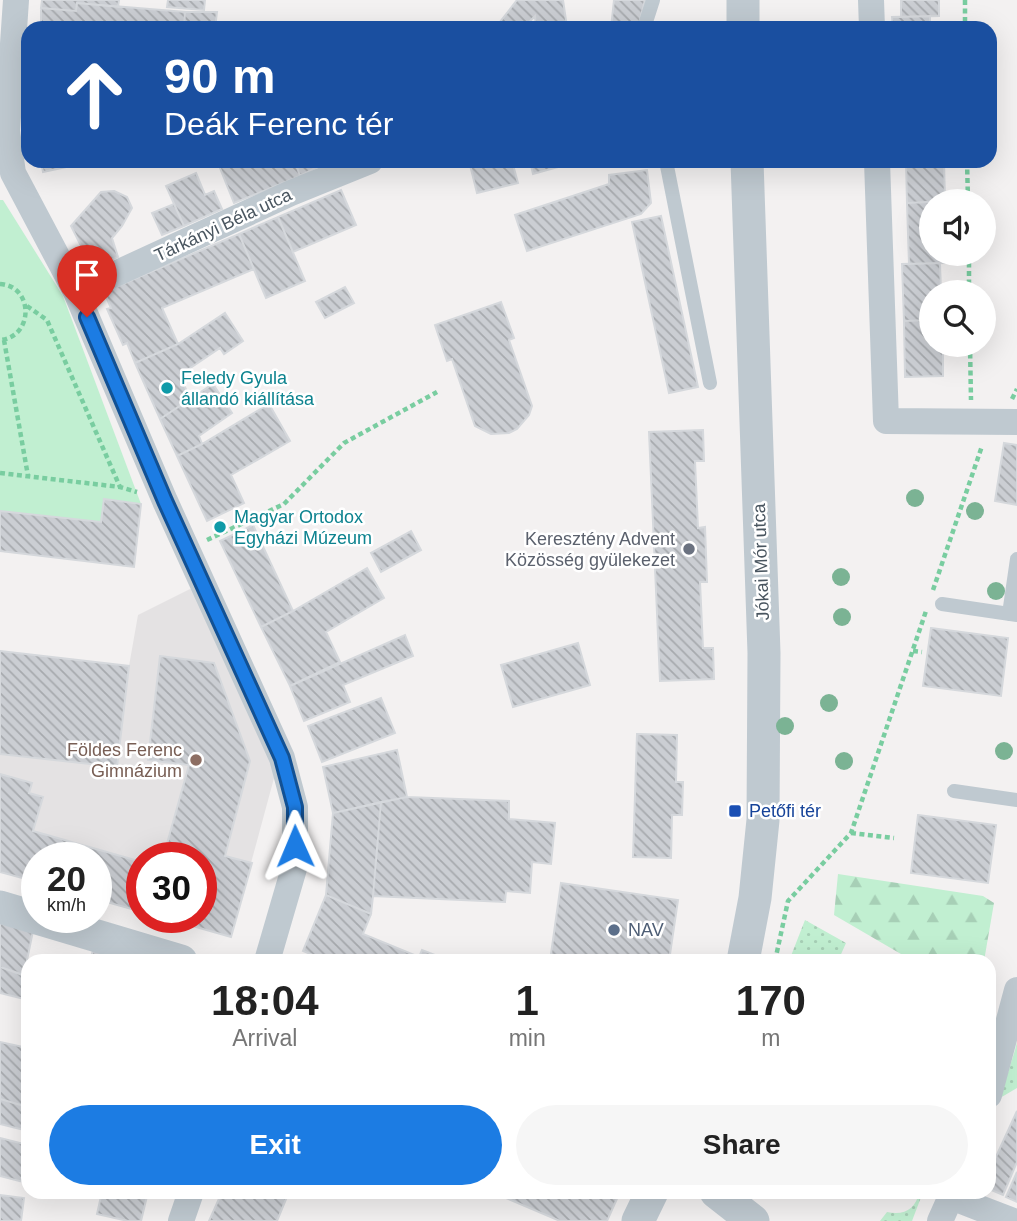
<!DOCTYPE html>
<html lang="en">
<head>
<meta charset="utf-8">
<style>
  body { margin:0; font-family:Helvetica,sans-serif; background:#f6f6f6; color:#222; height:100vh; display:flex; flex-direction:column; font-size:26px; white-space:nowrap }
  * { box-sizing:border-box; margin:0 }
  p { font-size:23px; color:#767676 }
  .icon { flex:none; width:38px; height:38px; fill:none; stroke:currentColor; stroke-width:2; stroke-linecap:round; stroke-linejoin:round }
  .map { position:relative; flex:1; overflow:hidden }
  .drawer { position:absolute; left:21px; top:954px; width:975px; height:245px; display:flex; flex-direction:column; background:#fff; border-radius:21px; box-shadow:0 7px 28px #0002 }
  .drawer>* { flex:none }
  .top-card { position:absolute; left:21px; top:21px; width:976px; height:147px; border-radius:21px; box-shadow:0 7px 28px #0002; background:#1a4fa0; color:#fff; overflow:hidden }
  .tools { position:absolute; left:919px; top:189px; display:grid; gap:14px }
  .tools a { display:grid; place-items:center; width:77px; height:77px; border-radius:50%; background:#fff; box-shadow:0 7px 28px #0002; font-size:35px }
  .speed { position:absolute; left:21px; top:842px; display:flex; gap:14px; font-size:35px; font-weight:700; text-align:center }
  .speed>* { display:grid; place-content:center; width:91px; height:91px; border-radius:50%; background:#fff; box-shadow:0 7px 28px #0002; line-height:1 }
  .speed small { font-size:18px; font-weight:400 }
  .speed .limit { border:10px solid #d22; background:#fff; color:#111 }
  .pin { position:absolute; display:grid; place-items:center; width:60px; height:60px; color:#fff; margin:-72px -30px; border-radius:50% 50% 50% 0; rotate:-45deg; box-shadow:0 0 7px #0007 }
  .pin .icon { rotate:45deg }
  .me { position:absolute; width:77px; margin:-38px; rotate:359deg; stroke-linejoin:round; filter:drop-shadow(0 0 5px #0008) }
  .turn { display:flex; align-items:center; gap:24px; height:147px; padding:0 28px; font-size:32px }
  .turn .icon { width:91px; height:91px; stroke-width:2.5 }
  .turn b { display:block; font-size:49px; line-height:60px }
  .eta { display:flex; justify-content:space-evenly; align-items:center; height:119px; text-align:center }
  .eta b { font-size:42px; font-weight:600; line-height:49px }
  .primary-button { display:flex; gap:14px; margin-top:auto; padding:14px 28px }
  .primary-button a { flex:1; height:80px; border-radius:42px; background:#1c7ce3; color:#fff; font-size:28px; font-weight:600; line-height:80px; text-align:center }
  .primary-button a+a { background:#f6f6f6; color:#222 }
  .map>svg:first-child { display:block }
</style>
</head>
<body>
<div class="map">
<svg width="1017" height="1221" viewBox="0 0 1017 1221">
  <defs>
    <pattern id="grass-dots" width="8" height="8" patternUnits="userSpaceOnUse" patternTransform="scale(1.75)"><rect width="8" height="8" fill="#c1efd1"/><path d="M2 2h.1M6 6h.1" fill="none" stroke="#a7cfb6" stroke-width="1.8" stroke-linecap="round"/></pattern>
    <pattern id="forest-firs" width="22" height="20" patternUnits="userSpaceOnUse" patternTransform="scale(1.75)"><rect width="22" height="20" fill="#c1efd1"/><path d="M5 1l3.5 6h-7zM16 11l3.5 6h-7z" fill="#a7cfb6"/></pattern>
    <pattern id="building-back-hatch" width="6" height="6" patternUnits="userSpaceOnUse" patternTransform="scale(1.75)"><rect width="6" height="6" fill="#cbced3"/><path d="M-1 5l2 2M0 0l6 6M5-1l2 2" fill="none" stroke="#a7aaae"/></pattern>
  </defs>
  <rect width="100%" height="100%" fill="#f3f1f1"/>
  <path fill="#e4e2e3" d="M196,586L277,767L231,937L161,917H201V858H142V912L96,858H37V882L0,872V754L117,767L129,666L138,615Z"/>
  <path fill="url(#grass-dots)" d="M805,920L846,943L838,961H789Z
    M1017,1042V1088L1000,1098L1015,1050Z
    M919,1192H923L912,1221H880L887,1212C904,1216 916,1209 919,1192Z"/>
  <path fill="url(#forest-firs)" d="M838,874L983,896L994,903L984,961H913L834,915Z"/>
  <path fill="#c1efd1" d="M0,200H3L63,296L141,504L104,500L101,522L0,511Z"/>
  <path fill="url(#building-back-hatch)" stroke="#d5d8dc" stroke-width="2" d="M42,0H119L118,7L77,3L76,11L41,8Z
    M168,0H205L204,10L167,7Z
    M517,0H563L567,27L536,28L535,16L523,28H506L500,22Z
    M614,0H645L638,28H611Z
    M901,0H939V16L901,17Z
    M77,3L185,12L184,28H41V8L76,11Z
    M185,12H217L215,28H184Z
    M930,16V28H893L892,17Z
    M41,161H94L43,172Z
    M223,161H295L300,176L234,203L218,163Z
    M295,161H329L300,176Z
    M469,161H512L518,183L477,193Z
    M530,161H575L576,162L533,174Z
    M906,161H944L945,201L907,203Z
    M647,170L651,203L641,214L527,251L515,215L609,184V175Z
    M196,173L205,195L214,191L222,209L184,226L166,186Z
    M341,190L356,225L293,252L278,217Z
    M114,191L127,197L132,208L122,226L112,238L118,257L92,268L71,226L101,192Z
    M931,202V254H946V263L909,264L907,203Z
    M174,204L184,226L162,235L152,213Z
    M661,216L698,387L669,393L632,222Z
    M278,217L305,281L266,298L239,234Z
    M239,234L254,269L162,308L178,344L135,363L127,343L123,345L107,309L111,308L104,292Z
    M940,263L941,292H931V320L904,321L902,264Z
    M345,287L354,303L325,318L316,302Z
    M501,302L514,338L509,340L532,406L529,415L517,429L509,433L491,434L475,426L452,359L447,361L435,325Z
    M225,313L243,341L224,354L220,348L180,375L190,399L160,419L135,363L178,344Z
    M931,320V345H943V376L905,377L904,321Z
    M213,384L232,413L199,436L202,444L177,456L160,419Z
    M269,404L290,441L231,475L244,503L207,521L177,456L202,444Z
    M703,430L704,461H695L698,528L705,527L707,582H700L703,648H713L714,679L660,681L649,432Z
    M1004,443L1017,445V505L995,501Z
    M104,499L141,504L134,567L0,551V511L101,522Z
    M253,525L293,611L261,627L220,541Z
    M411,531L421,550L381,572L371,553Z
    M367,568L384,598L326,632L340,662L290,686L261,627L293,611Z
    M931,628L1008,638L1001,696L923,686Z
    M405,635L413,656L343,685L350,702L304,721L290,686Z
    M578,643L590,685L513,707L501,665Z
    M0,651L129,666L117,767L0,754Z
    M160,656L214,663L250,761L225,856L252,863L231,937L161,917H201V858H163L189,765L148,760Z
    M381,698L395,733L322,762L308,726Z
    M637,734L677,735L676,782H683L682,815H672L671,858L633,857Z
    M397,750L407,797L333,813L323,767Z
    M0,774L32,783L29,793L43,797L33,831L142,862V912L96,899V858H37V882L0,872Z
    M407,797L509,801V819L555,823L551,864L532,862L530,893L506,891L505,902L373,896L381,802Z
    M381,802L373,896L371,914L326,895L333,813Z
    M918,815L996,825L988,883L911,873Z
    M561,883L678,900L669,961H550Z
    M326,895L371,914L363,934L419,957L422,950L435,955L432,961H327L303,951Z
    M0,923L33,931L24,975L0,967Z
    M94,946L148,961H90Z
    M0,967L28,977V1000L0,993Z
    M0,1042L28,1048V1096L24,1106L0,1099Z
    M0,1099L28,1107V1131L0,1124Z
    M1017,1111V1162L1003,1195L989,1189V1172Z
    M0,1138L28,1145L27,1183L0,1176Z
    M1017,1172V1202L1006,1197Z
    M102,1192H148L141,1221H128L97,1214Z
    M222,1192H289L277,1221H209Z
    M492,1192H620L607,1221H560Z
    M0,1195L24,1198L21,1221H0Z"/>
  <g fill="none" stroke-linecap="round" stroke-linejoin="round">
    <path stroke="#79cda0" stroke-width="4.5" stroke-dasharray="5 3.5" stroke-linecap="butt" d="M965,0V28
      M967,161L968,201
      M969,254V292
      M0,284C34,286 34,337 0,340
      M27,306L47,320L120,487
      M4,340L28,476
      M970,345L971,400
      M1012,399L1017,389
      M0,473L120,487L137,492
      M207,540L284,504L344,443L437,392
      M933,590L982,446
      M913,651L922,652
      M851,833L894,838
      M775,961L788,901L851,833L926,611"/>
    <path stroke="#bfc9d0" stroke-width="14" d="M644,28L653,0
      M666,161L710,383
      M942,604L1017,615
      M1009,614L1017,559
      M954,791L1017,800"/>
    <path stroke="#bfc9d0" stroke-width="26" d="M16,0L7,131L13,173L76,292L165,501L282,758L295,807V865L267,961
      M871,0L872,28
      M877,161L886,421L1017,422
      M76,292L291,193L370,161
      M989,1095L1017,990
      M951,1197L1013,1221
      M181,1221L191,1192
      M940,1221L953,1192"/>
    <path stroke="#bfc9d0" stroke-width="33" d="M743,0V28
      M0,907L181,961
      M743,961L755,898L763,820L764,653L747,161
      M716,1192L753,1221
      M638,1221L652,1192"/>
  </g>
  <g fill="#7bb394">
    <circle cx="915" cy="498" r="9"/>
    <circle cx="975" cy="511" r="9"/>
    <circle cx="841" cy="577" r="9"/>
    <circle cx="996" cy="591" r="9"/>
    <circle cx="842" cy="617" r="9"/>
    <circle cx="829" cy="703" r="9"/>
    <circle cx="785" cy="726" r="9"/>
    <circle cx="1004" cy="751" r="9"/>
    <circle cx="844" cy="761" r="9"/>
  </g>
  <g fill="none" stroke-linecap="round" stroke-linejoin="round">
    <defs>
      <path id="route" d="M87,317L165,501L282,758L295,807V846"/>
    </defs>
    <use href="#route" stroke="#125194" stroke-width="18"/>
    <use href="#route" stroke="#1c7ce3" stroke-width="12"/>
  </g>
  <g fill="#0f9aa8" stroke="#fff" stroke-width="2.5">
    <circle cx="167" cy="388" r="7"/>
    <circle cx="220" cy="527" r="7"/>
  </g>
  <circle fill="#6b7280" stroke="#fff" stroke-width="2.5" cx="689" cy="549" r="7"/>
  <circle fill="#8d6e63" stroke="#fff" stroke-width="2.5" cx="196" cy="760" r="7"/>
  <rect fill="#1a4fb4" stroke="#fff" stroke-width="2.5" x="728" y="804" width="14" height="14" rx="3.5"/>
  <circle fill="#5c6f8a" stroke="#fff" stroke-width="2.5" cx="614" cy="930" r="7"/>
  <g text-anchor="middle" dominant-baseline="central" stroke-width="5" stroke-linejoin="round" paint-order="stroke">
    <g font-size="18" fill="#49555f" stroke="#fff">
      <text transform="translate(223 225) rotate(-25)">Tárkányi Béla utca</text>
      <text transform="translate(761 562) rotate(-92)">Jókai Mór utca</text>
    </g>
    <g font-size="18" fill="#0d838f" stroke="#fff" text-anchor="start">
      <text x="181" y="378">Feledy Gyula<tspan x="181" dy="21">állandó kiállítása</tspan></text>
      <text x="234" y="517">Magyar Ortodox<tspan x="234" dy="21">Egyházi Múzeum</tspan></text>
    </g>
    <g font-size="18" fill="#5b616d" stroke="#fff" text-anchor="end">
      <text x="675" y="539">Keresztény Advent<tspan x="675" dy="21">Közösség gyülekezet</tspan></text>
    </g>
    <g font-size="18" fill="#785e54" stroke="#fff" text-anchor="end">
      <text x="182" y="750">Földes Ferenc<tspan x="182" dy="21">Gimnázium</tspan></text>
    </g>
    <g font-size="18" fill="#164399" stroke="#fff" text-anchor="start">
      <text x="749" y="811">Petőfi tér</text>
    </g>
    <g font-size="18" fill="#4e5e75" stroke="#fff" text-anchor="start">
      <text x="628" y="930">NAV</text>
    </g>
  </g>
</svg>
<div class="tools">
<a><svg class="icon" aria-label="sound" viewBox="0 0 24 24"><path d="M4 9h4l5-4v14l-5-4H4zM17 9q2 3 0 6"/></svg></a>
<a><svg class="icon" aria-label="search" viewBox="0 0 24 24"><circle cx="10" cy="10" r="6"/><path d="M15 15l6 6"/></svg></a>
</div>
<div class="speed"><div>20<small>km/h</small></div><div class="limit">30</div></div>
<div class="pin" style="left:87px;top:317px;background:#d93025"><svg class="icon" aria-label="arrive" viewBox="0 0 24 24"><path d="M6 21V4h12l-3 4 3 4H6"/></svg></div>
<svg class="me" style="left:295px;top:846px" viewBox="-20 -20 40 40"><path d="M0-17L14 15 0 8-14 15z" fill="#1c7ce3" stroke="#fff" stroke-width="4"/></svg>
<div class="top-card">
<div class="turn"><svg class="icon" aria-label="ahead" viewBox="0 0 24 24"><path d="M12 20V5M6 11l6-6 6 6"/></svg><div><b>90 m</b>Deák Ferenc tér</div></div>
</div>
<section class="drawer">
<div class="eta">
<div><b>18:04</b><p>Arrival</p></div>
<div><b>1</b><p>min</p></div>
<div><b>170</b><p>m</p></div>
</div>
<div class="primary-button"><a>Exit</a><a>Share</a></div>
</section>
</div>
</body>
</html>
